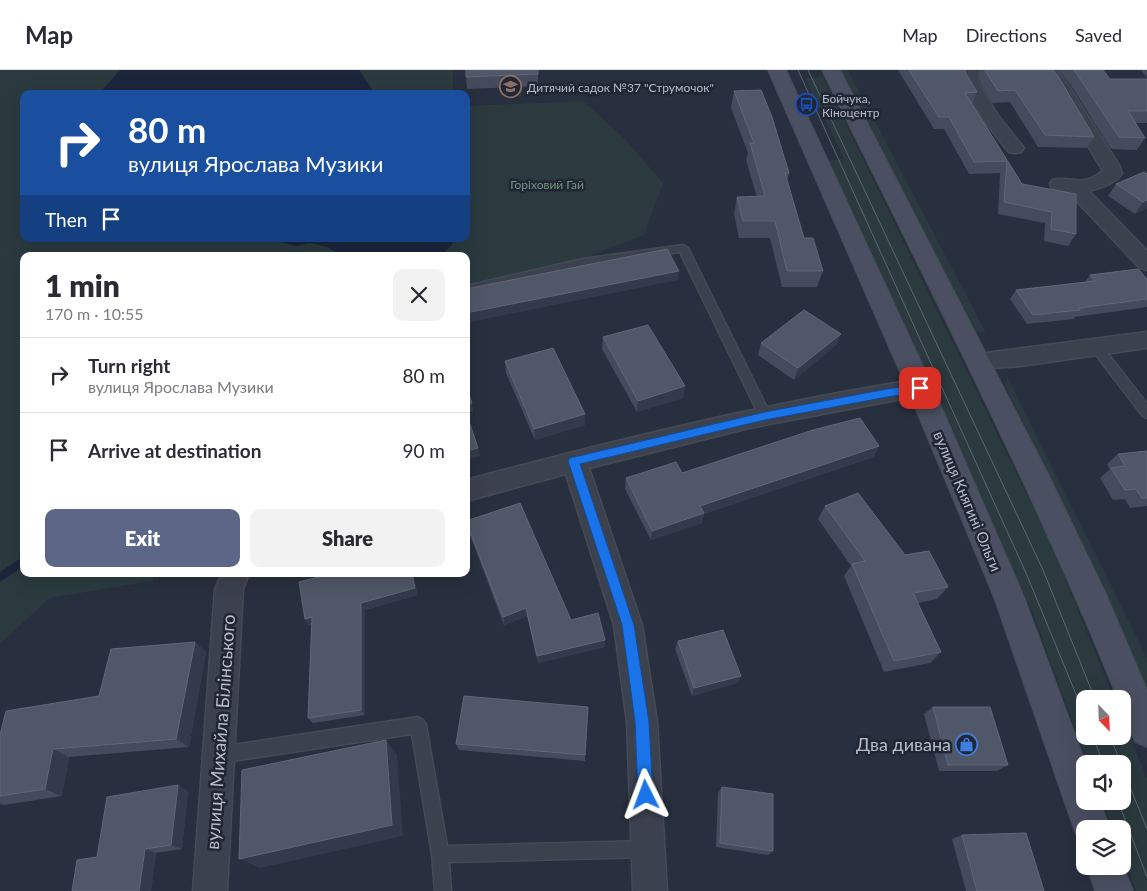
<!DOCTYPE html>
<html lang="en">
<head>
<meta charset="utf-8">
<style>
  body { margin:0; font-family:Lato,sans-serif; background:#f2f2f3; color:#2b2b33; height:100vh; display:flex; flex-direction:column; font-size:19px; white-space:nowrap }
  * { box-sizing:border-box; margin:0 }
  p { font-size:16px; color:#7c7c81 }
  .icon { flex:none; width:28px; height:28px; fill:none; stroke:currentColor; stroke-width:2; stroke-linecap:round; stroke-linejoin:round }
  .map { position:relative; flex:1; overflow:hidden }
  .side { position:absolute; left:20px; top:182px; width:450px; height:325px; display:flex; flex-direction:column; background:#fff; border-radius:10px; box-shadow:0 5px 20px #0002 }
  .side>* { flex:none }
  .guide { position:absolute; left:20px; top:20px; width:450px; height:152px; border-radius:10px; box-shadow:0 5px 20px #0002; background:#1a4fa0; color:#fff; overflow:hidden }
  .needle { width:32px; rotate:157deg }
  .controls { position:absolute; left:1076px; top:620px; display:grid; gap:10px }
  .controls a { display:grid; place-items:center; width:55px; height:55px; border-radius:10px; background:#fff; box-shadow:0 5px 20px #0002; font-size:25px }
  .pin { position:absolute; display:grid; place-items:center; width:42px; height:42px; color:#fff; margin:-21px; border-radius:10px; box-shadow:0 2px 8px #0006 }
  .me { position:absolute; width:55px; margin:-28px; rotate:357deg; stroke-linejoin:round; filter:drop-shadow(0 0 4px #0008) }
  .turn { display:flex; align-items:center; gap:18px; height:105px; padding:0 25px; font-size:22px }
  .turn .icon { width:65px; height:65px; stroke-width:2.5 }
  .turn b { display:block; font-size:35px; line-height:42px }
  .then { display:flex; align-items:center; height:48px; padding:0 25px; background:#0003; gap:10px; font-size:19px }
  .round { display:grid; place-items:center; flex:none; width:52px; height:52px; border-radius:10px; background:#f2f2f3 }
  .headline { display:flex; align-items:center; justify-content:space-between; height:85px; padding:0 25px }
  h1 { font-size:30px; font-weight:800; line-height:38px }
  .primary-button { display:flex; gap:10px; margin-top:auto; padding:10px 25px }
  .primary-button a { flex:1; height:58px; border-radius:10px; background:#5c6687; color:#fff; font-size:20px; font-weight:800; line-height:58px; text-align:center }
  .primary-button a+a { background:#f2f2f3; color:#2b2b33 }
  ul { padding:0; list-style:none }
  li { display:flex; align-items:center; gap:15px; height:75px; padding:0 25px; border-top:1px solid #e1e1e2 }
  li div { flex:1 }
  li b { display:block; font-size:19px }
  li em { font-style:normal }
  header { display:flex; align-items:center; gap:30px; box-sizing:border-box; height:70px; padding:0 25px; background:#fff; border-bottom:1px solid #e1e1e2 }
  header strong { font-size:24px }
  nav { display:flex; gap:28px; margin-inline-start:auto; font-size:18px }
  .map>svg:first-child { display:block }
</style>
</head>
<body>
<header>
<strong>Map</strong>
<nav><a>Map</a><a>Directions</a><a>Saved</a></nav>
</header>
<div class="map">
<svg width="1147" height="821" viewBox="0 0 1147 821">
  <rect width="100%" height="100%" fill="#282f3e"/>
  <path fill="#2a3a3f" d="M0,0H453V24H24V169H466V36L583,31L625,69L663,113L644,165L582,189L466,215V186H24V504H153V511L50,528L0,574Z
    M840,0H848L986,263L976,262Z
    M823,7L1052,476L1114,629H1085V666H1122L1123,649L1147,709V821H1136L1123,785L1122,759H1113L1102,731H1122V694H1088L1033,544L827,91L844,89L805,8Z
    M1007,307L1147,588V618L1107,528L1005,316Z"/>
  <path fill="#1c253b" d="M120,0H359L375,24H99Z
    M267,169H455L451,176L440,186H342L327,177L310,173L296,176Z"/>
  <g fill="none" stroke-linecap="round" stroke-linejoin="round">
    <path fill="#1c253b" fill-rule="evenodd" d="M24,486V496L0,512V502Z"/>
    <defs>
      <path id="lane" d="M683,175L688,178L771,346L769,349H761L680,182L583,195L466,224V216L583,189Z
        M1097,274L1101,275L1147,334V348L1143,346L1093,281L1091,278L1093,275Z
        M418,647L423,650L426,655L447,776L648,771L654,773L656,779L654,785L648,787L449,792L451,821H435L432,784L412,664L219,693L214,690L211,685L214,680L219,677Z"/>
      <path id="street" d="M963,0H979L978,13L999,47L1024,78L1021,82L1015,83L1009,82L986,53L962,13Z
        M1040,0H1056L1068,15L1119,95L1122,103C1115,114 1101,118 1089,121L1147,181V200L1140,198L1068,122L1052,118L1050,114L1052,110C1074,105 1079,119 1103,101L1053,17Z
        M1147,262V278L1021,296L979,299L971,297L968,291L971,285Z
        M920,309L928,312L931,318L928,324L749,358L589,398L642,555L657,652L667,821H633L627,652L614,555L566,404L466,431V410C616,370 766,333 920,309Z
        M222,504H249L243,519L227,821H193L215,519Z"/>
      <path id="secondary" d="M768,0H786L933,318L1024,527L1086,694L1085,731H1100L1110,759H1085V774L1079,772L1074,759L994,527L907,318Z
        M822,0H840L1048,404L1105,522L1147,620V677L1135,672L1122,641V629H1118C1031,414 924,208 822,0Z
        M1122,794L1133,821H1095L1087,796H1122Z"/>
    </defs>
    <use href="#lane" stroke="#454a57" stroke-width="3"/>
    <use href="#street" stroke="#454a57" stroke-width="3"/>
    <use href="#secondary" stroke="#454a57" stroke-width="2"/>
    <use href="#lane" fill="#3c414e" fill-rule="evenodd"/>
    <use href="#street" fill="#3c414e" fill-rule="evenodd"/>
    <use href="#secondary" fill="#4a5061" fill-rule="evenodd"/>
    <path stroke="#5e6575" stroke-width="1" d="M798,0L1026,503L1085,646
      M808,0L1043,500L1095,629
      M1093,666L1103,694
      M1110,666L1121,694
      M1122,697L1147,759
      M1118,731L1147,807"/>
  </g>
  <path fill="#444b5c" d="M538,0V16L467,19L466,7Z
    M898,0H965V2L977,22L972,34L1022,114L1076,164L1068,176L1044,171L1045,153L998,144L1000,103L969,104L944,59H934Z
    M980,0H1053L1094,67L1087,78L1038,77L1010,32L992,33L980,13Z
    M1058,0H1103L1110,9H1147V53H1135L1145,68L1137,80L1111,79L1070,14Z
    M1141,0H1147V8Z
    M734,21L789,103L787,111L804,168L823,201L817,217H782L770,168H739L734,144L737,127H757L746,90L748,83L731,38Z
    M1144,102L1147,138L1135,144L1108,126L1116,114Z
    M1090,205L1147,209V237L1075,247L1074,249L1027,254L1010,229L1016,220L1085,212Z
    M841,264L836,275L794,310L758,285L761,273Z
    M603,267L685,316L683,328L637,342L602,279Z
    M505,291L585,355L535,370L506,303Z
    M879,376L873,387L704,444L702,453L651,470L625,419L626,408L682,403Z
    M1147,381V436L1130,438L1125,429L1113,430L1100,408L1110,399L1107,394L1118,384Z
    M825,436L948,517L937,529L918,533L941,582L930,593L884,602L844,506L851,496L818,449Z
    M466,453L571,550L605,570V577L538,593L527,546L504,555L468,460Z
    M418,525L365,540V645L313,653L308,648L312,555H309L305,549Z
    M678,571L741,606L737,613L692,626L675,579Z
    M195,572L206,582L189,677L69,687L62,726L4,735L0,734V665L99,626Z
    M588,637L585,691L459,680L456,674Z
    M933,637L1008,695L997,701H939L924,644Z
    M722,717L773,781L768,785L716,777L718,723Z
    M188,721L182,779L156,783L151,821H72L97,787Z
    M962,765L1044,821H966L952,769Z"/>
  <path fill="#333a4b" d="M1147,130V138L1135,144L1143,132Z
    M679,201L678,210L466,253V243Z
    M841,264L836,275L794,310L798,298Z
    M685,316L683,328L637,342L638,331Z
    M472,333L473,342L466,343V335Z
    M585,344V355L535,370L534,359Z
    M879,376L873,387L704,444L702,453L651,470L652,461L700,436Z
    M478,378L480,386L466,390V381Z
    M412,504H413L418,525L365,540V645L361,640V533Z
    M526,538L527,546L504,555L503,547Z
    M312,547L317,553L309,555L305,549Z
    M605,570V577L538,593L537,586Z
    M195,572L206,582L189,677L176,669Z
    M741,606L737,613L692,626L694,618Z
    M386,670L397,685L403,766L260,798L239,789Z
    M53,679L69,687L62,726L45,719Z
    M178,715L188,721L182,779L171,775Z
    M145,779L156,783L151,821H139Z"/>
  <path fill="#505768" stroke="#606777" d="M466,0H538V4L466,7Z
    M909,0H965V2L977,22L965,23L1022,114L1076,124V164L1051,159L1052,142L1004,132L1007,91L974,92L949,47H939Z
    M985,0H1053L1058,6L1094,67L1045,65L1015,20L998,21Z
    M1074,0H1103L1110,9H1147V41H1128L1145,68L1119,67Z
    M761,20L772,47L789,103H785L804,168H813L823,201H787L775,151H743L737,127L765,126L750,73H754L734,21Z
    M1144,102L1147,104V130L1143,132L1116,114Z
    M667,179L679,201L466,243V219Z
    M1138,199L1147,209V229L1079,238L1080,240L1033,245L1016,220L1095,211L1090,205Z
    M804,240L841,264L798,298L761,273Z
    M648,255L685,316L638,331L603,267Z
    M553,278L585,344L534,359L505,291Z
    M466,317L472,333L466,335Z
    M466,342L478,378L466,381Z
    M860,348L879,376L700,436L704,443L652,461L626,408L676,392L682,403L813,360Z
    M1147,381V428H1142L1136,419L1125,420L1111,398L1125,396L1118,384Z
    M858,423L905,485L929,481L948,517L913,523L941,582L894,591L852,494L865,491L825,436Z
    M520,433L571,550L598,543L605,570L537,586L526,538L503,547L466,451Z
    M330,504H412L415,518L361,533V640L308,648L312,547L305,549L299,512Z
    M723,560L741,606L694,618L678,571Z
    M195,572L176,669L53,679L45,719L0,726V665L6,641L99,626L111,579Z
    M464,626L588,637L585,685L456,674Z
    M933,637H990L1008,695H948Z
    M386,670L392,755L239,789L242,700Z
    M178,715L171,775L145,779L139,821H72L77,790L97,787L107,727Z
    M722,717L773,724V781L720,773Z
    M1026,763L1044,821H977L962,765Z"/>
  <path fill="#1a73e8" stroke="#114b97" d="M920,314L925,318L920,322L887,327L765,350L580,394L634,555L649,652L653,725L651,730L646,732L641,730L638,725L635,652L622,555L568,391L570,388L765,342L887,319Z"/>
  <defs>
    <symbol id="school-ring" viewBox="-11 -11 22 22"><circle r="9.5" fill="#212634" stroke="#8d6e63" stroke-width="1.5"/><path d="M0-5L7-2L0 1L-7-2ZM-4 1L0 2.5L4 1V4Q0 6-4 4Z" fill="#8d6e63"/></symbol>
    <symbol id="bus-ring" viewBox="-11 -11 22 22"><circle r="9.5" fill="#212634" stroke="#1a4fb4" stroke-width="1.5"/><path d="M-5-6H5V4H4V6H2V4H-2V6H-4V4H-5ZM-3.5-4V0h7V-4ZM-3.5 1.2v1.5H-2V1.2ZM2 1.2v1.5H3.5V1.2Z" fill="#1a4fb4"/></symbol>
    <symbol id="shop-ring" viewBox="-11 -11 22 22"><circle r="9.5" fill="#212634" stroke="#3f7fe0" stroke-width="1.5"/><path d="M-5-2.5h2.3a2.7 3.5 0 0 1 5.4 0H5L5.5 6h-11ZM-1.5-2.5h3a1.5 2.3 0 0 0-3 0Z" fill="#3f7fe0"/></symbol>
  </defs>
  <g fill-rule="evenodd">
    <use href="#school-ring" x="498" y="4" width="25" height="25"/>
    <use href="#bus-ring" x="794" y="22" width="25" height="25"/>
    <use href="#shop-ring" x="954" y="662" width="25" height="25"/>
  </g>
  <g text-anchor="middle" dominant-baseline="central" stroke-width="5" stroke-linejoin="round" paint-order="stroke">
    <g font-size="12" fill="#b8bdc9" stroke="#212634" text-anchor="start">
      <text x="527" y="17">Дитячий садок №37 "Струмочок"</text>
      <text x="822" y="28">Бойчука,<tspan x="822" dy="14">Кіноцентр</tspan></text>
    </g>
    <g font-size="12" fill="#72977f" stroke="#212634">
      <text x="547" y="114">Горіховий Гай</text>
    </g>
    <g font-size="15" fill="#b8bdc9" stroke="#212634">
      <text transform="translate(968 431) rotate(67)">вулиця Княгині Ольги</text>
    </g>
    <g font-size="18" fill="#b8bdc9" stroke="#212634">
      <text transform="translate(220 662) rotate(-86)">вулиця Михайла Білінського</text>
    </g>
    <g font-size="18" fill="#b8bdc9" stroke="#212634" text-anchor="end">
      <text x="951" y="674">Два дивана</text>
    </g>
  </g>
</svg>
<div class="controls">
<a><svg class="needle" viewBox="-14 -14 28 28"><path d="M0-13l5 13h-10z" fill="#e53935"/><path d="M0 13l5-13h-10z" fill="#7c7c81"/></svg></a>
<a><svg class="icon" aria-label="sound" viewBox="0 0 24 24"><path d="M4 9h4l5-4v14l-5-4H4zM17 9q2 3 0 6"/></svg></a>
<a><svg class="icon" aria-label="layers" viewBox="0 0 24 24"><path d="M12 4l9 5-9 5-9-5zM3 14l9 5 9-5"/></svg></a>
</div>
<div class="pin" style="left:920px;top:318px;background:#d93025"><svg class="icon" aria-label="arrive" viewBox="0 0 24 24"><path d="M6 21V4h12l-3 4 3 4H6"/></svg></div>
<svg class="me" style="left:646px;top:725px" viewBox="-20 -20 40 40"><path d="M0-17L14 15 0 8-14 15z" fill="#1a73e8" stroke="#fff" stroke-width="4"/></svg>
<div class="guide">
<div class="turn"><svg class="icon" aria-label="right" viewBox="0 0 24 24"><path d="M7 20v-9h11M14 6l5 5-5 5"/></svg><div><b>80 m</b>вулиця Ярослава Музики</div></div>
<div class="then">Then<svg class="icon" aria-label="arrive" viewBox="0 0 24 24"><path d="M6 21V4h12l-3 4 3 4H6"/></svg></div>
</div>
<section class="side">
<div class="headline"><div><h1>1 min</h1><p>170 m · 10:55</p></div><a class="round"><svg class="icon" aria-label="close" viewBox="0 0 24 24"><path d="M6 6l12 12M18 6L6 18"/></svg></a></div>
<ul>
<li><svg class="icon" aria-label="right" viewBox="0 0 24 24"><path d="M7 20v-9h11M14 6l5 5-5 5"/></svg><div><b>Turn right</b><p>вулиця Ярослава Музики</p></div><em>80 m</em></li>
<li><svg class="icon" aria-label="arrive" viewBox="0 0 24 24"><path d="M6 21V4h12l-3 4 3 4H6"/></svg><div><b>Arrive at destination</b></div><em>90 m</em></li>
</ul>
<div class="primary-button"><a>Exit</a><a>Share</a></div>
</section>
</div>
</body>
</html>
